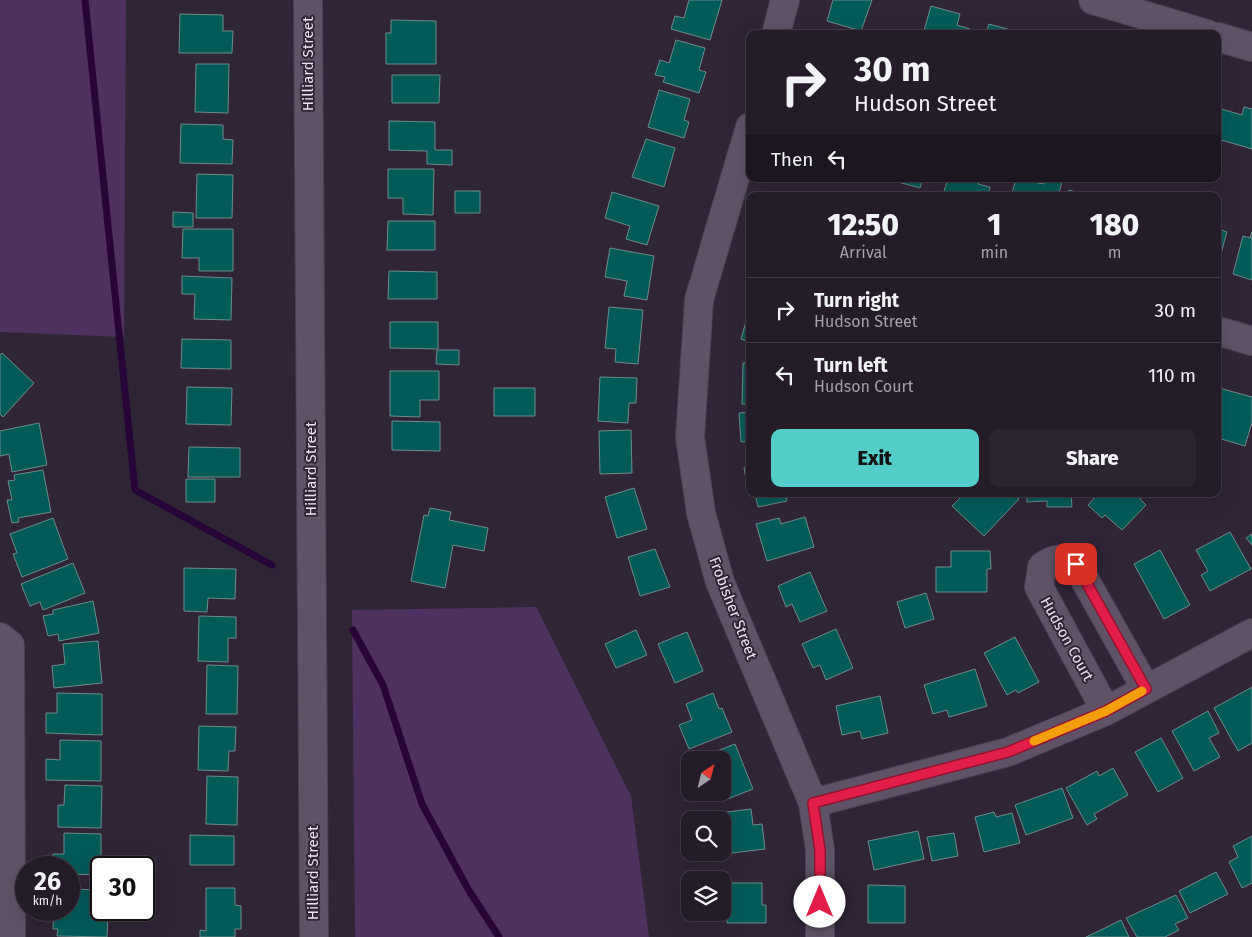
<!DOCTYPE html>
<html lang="en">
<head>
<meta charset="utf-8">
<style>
  body { margin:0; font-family:"Fira Sans",sans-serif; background:#2c2531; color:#f1f3f6; height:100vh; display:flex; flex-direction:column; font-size:19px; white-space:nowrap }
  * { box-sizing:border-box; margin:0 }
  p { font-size:16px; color:#a3a1a8 }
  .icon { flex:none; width:28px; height:28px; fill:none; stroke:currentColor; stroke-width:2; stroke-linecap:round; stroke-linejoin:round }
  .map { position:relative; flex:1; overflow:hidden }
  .drawer { position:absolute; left:746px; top:192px; width:475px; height:305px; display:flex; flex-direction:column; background:#241c29; border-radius:10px; box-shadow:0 5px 20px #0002,0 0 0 1px #413a46 }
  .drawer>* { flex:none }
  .banner { position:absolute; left:746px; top:30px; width:475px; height:152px; border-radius:10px; box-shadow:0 5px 20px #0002,0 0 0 1px #413a46; background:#241c29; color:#f1f3f6; overflow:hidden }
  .needle { width:32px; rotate:35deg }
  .tools { position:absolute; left:681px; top:751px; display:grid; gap:10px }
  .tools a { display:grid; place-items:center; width:50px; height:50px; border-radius:10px; background:#241c29; box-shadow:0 5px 20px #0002,0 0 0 1px #413a46; font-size:25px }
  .speed { position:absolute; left:15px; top:856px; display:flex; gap:10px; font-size:25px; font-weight:700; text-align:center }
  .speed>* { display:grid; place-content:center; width:65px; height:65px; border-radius:50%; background:#241c29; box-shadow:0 5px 20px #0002,0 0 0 1px #413a46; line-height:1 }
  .speed small { font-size:12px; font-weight:400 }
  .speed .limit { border:2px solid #111; border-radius:8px; background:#fff; color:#111 }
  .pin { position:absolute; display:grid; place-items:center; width:42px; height:42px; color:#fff; margin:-21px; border-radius:10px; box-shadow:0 2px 8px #0006 }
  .me { position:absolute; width:55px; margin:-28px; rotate:0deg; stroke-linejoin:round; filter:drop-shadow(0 0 4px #0008) }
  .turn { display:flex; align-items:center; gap:18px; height:105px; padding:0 25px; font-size:22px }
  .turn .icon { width:65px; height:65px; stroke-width:2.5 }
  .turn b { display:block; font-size:35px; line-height:42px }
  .then { display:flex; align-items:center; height:48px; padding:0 25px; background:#0003; gap:10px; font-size:19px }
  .eta { display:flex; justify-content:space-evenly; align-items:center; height:85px; text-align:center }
  .eta b { font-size:30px; font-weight:800; line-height:35px }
  .cta { display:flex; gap:10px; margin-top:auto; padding:10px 25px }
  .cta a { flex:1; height:58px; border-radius:10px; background:#53cdc9; color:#111; font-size:20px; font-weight:800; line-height:58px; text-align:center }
  .cta a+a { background:#2c2531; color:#f1f3f6 }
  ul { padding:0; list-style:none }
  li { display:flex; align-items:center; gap:15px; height:65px; padding:0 25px; border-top:1px solid #413a46 }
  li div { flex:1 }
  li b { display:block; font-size:19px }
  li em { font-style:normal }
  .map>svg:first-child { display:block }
</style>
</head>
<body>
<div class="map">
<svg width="1252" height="937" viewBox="0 0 1252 937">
  <rect width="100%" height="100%" fill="#302537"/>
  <path fill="#4e315f" d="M0,0H126L124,337L0,332Z
    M536,607L631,796L649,937H355L352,610Z"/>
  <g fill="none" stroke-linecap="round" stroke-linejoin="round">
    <path stroke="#280539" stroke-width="7" d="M85,0L135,490L272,565
      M353,630L383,685L422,804L468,889L499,937"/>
  </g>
  <path fill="#035b58" stroke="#6b8c8a" d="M689,0H722L710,40L671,29L675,16L684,18Z
    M833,0H872L861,31L827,21Z
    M931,6L960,14L957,25L970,29L969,34H923Z
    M180,14L223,15V31H233L232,53H179Z
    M391,20L436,21V64H386V33H391Z
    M989,24L1018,32V34H986Z
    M676,40L705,48L699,70L706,72L699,93L663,82L665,77L655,75L660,60L669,63Z
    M196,64H229L228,113L195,112Z
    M392,75H440L439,103H392Z
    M659,90L690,99L684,120L689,122L684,138L648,127Z
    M1244,107L1252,109V149L1218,139V108L1242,115Z
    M389,121L435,122V150H452V165L427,164V151L389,150Z
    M181,124L223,125V139L233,140L232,164L180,163Z
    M646,139L675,148L664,187L632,177Z
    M388,169H434L433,215L403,214V198H388Z
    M197,174L233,175L232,218H196Z
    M887,179H923L920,188Z
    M948,179H980L978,184L990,187L988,196L943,194Z
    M1016,179L1044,184L1045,179H1063L1058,196H1011Z
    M1069,190L1086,195L1087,192L1102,196H1067Z
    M455,191H480V213H455Z
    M612,192L659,206L647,245L626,239L630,226L605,218Z
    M173,212L193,213V227H173Z
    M388,221H435V250H387Z
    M183,229H233V271H199V258H182Z
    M1218,229L1227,232L1218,264Z
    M1252,232V280L1233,274L1243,236L1250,238Z
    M610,248L654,256L647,300L624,296L627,281L605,277Z
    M389,271L437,272V299H388Z
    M182,276L232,278L231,320L194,319L195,294H182Z
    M609,307L643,310L638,364L615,362L616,349L605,348Z
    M749,311L750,312V342L741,339Z
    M390,322H438V349L390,348Z
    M182,339L231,340V369L181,368Z
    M437,350H459V365L436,364Z
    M2,353L34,383L3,417L0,414V355Z
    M743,363H750V404H742Z
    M390,371H439V400H420V417L390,416Z
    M600,377L637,378L636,403H629L628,423L598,421Z
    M187,387L232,388L231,425L186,424Z
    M494,388H535V416H494Z
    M1219,388L1252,397V422L1245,446L1218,438Z
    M750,412V441L741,442L739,413Z
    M392,421L440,422V451L392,450Z
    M39,423L47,465L12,472L9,454L0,456V431Z
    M631,430L632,473L600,474L599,431Z
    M189,447L240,448V477H188Z
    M750,467V491H748L744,468Z
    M43,470L51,512L18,518L19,522L12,523L7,500H12L8,481L15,480L14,475Z
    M186,479H215V502H186Z
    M634,488L647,529L617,538L605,497Z
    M755,494H786L787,501L758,507Z
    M964,494H1013L1019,499L984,536L952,506Z
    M1027,494H1071L1072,507H1047V501L1027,502Z
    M1098,494H1145L1140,499L1146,505L1122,530L1105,515L1102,518L1088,505Z
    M430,508L451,512L449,520L488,528L484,551L453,545L445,588L411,581L424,515L428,516Z
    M805,517L814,547L767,561L756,524L779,518L781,524Z
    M53,518L68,559L22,577L13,554L17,553L10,534Z
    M1230,532L1251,569L1210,591L1201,575L1208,571L1196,550Z
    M1252,534V545L1246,538Z
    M655,549L670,587L640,596L628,557Z
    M1160,550L1190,605L1164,619L1134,564Z
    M951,551H990L991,569H987V592H936V567H951Z
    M73,563L85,593L43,610L40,602L30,606L21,584Z
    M184,568L236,569L235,599L208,598L207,612L184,611Z
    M810,572L827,611L800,622L792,604L786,607L778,586Z
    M926,593L934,619L905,628L897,602Z
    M93,601L99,633L59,641L58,634L48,636L43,616L53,614V610Z
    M199,616L236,617V638H228V662L198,661Z
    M836,629L853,668L826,680L820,665L813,668L802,644Z
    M636,630L647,655L616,668L605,644Z
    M687,632L703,671L675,683L658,644Z
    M1015,637L1039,682L1018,693L1016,690L1007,695L984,653Z
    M98,641L102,683L54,688L52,666L65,664L63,644Z
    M207,665L238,666L237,714H206Z
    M975,669L987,706L949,717L947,710L933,714L924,685Z
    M1252,687V743L1238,751L1214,708Z
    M57,693L102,694V735L46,733V713H57Z
    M713,693L719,709L722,708L732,732L689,749L679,725L692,720L686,704Z
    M880,696L888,733L862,739L860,731L842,735L836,706Z
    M1208,711L1219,733L1209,738L1220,757L1194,771L1172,731Z
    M199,726L236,727L235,751H229L228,771L198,770Z
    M1161,738L1183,778L1158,792L1135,752Z
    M60,740L101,741V781L46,780V759L60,760Z
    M735,744L753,789L725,800L722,792V760H709L707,755Z
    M1113,768L1128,795L1094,814L1097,819L1087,825L1066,788L1097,771L1099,776Z
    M207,776L238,777L237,825L206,824Z
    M65,785L102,786L101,828L58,827V805H64Z
    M1062,788L1073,818L1026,835L1015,805Z
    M751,809L753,825L762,824L765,849L715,855V852H722V820H720L719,813Z
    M994,812L996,817L1012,813L1020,843L984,852L975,817Z
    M918,831L924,859L874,870L868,841Z
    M64,833L101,834V875L69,874V868H53V854H64Z
    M954,833L958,856L932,861L927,837Z
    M190,835L234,836V865H190Z
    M1252,836V883L1242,888L1229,862L1238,857L1233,846Z
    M1216,872L1228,894L1190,913L1179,891Z
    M727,883H762V905H766V923H727Z
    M868,885L905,886V923H868Z
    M206,888H235V905L241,906V929H235V937H200V930L206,931Z
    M69,889L101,890V910H108L107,937L57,936L58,929H53L54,910H69Z
    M1176,895L1188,918L1175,924L1179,930L1165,937H1137L1126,918Z
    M1121,920L1129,937H1086L1103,929Z"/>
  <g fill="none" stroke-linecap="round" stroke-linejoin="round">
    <defs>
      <path id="minor" d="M308,0L314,937
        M1093,0L1207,34
        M776,34L785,0
        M1218,37L1252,47
        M750,127L699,300L690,437L701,513L720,582L813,803L820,850V937
        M1218,331L1252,341
        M0,637L10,645L11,937
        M1106,711L1039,587L1042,567C1055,557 1061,558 1076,564L1146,689
        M813,803L1008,752L1106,711L1252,633"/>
    </defs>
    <use href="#minor" stroke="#4a4051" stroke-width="30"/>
    <use href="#minor" stroke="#5f5267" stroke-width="28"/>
  </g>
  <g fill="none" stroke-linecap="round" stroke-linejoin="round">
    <defs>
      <path id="route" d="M820,902V850L813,803L1008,752L1106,711L1146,689L1076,564"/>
    </defs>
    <use href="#route" stroke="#92132f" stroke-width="12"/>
    <use href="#route" stroke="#e11d48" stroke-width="9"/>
    <path stroke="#f59e0b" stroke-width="9" d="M1034,741L1106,711L1142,691"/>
  </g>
  <g text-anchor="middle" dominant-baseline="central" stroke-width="4" stroke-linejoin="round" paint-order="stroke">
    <g font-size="15" fill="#eae2ef" stroke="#302537">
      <text transform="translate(308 64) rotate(-90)">Hilliard Street</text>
      <text transform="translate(311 469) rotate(-90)">Hilliard Street</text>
      <text transform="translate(733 608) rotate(69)">Frobisher Street</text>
      <text transform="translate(1067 639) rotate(61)">Hudson Court</text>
      <text transform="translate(313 873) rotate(-90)">Hilliard Street</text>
    </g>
  </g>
</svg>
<div class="tools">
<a><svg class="needle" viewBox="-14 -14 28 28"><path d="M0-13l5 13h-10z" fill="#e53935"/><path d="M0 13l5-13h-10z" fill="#a3a1a8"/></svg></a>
<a><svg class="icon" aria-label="search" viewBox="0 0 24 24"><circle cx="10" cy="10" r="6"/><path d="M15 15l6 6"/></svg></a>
<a><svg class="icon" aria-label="layers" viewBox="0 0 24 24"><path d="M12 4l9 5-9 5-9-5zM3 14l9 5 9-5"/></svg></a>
</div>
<div class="speed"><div>26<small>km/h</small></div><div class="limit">30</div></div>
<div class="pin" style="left:1076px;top:564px;background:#d93025"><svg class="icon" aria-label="arrive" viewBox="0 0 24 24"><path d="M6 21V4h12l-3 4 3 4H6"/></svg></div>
<svg class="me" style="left:820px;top:902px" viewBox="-20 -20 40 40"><circle r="19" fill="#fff"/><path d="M0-13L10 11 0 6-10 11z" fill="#e11d48"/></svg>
<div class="banner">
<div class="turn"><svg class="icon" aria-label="right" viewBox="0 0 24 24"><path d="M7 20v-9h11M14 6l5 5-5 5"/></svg><div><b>30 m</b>Hudson Street</div></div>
<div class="then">Then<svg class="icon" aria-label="left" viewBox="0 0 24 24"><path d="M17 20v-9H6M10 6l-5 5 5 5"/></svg></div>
</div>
<section class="drawer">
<div class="eta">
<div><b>12:50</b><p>Arrival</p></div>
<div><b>1</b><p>min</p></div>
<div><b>180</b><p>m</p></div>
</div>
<ul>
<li><svg class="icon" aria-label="right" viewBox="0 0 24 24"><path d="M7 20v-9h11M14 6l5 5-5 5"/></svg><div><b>Turn right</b><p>Hudson Street</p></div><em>30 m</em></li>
<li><svg class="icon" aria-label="left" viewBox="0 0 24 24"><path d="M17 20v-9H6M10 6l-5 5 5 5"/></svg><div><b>Turn left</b><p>Hudson Court</p></div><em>110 m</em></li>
</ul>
<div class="cta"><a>Exit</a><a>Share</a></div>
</section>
</div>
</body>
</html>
